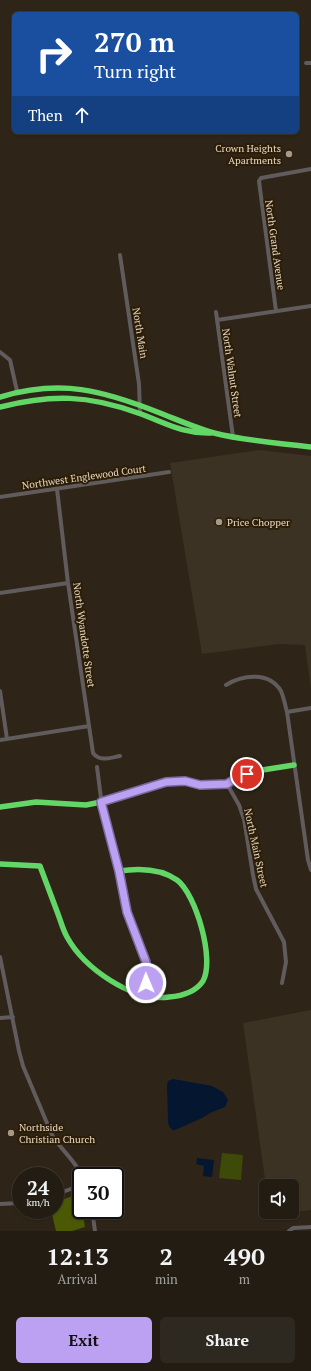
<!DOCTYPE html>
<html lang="en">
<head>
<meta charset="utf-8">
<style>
  body { margin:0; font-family:"PT Serif",serif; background:#2e2920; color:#f1f3f6; height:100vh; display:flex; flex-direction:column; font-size:15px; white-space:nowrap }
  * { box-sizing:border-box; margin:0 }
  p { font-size:13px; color:#a2a19f }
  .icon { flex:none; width:22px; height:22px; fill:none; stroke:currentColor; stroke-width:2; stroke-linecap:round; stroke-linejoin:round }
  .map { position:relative; height:1231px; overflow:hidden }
  .details { display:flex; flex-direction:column; background:#221c12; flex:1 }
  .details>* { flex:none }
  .banner { position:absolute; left:12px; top:12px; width:287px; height:122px; border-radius:6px; box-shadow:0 1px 3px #0004,0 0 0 1px #3f3a32; background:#1a4fa0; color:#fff; overflow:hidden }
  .fabs { position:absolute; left:259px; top:1179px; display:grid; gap:8px }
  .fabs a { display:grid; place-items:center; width:40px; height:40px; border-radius:6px; background:#221c12; box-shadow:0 1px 3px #0004,0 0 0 1px #3f3a32; font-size:20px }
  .speed { position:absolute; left:12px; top:1167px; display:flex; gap:8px; font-size:20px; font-weight:700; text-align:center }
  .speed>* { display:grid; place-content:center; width:52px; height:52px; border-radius:50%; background:#221c12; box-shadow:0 1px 3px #0004,0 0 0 1px #3f3a32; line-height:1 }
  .speed small { font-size:10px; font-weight:400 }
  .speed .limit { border:2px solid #111; border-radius:6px; background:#fff; color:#111 }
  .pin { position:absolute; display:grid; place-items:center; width:34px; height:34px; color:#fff; margin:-17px; border:2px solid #fff; border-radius:50%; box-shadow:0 1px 4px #0007 }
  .me { position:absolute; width:44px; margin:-22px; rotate:359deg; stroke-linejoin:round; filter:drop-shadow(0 0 3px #0008) }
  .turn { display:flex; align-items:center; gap:14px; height:84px; padding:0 16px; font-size:18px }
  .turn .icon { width:52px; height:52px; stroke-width:2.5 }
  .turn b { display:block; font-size:28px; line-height:34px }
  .then { display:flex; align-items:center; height:38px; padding:0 16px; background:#0003; gap:8px; font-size:15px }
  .eta { display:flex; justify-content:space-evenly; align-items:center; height:68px; text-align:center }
  .eta b { font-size:24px; font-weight:700; line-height:28px }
  .action { display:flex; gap:8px; margin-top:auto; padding:8px 16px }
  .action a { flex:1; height:46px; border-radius:6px; background:#bca0f2; color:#111; font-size:16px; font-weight:700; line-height:46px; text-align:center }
  .action a+a { background:#2e2920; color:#f1f3f6 }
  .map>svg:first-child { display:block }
</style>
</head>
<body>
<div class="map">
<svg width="311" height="1231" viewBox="0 0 311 1231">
  <rect width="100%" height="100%" fill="#2e2518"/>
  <path fill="#3c3223" d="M260,450L311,456V689L305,645L279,644L202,654L170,463Z
    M311,1010V1210L270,1215V1212H292V1186H266L243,1023Z"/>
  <path fill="#3e4a07" d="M222,1153L243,1155L241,1180L219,1178Z"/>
  <path fill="#4b5905" d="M79,1194L81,1210H82L85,1227L72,1231H56L51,1210H55V1202Z"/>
  <path fill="#041630" d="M173,1079L212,1086L223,1092L228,1100L225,1107L210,1113L202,1118L175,1130H172L169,1126L168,1122L167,1085L168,1081Z
    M197,1158L214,1160L212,1177L203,1176L204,1166L196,1164Z"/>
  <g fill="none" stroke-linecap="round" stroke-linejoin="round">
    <path stroke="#605c5d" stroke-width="4" d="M306,63H311
      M120,255L139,384L140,414
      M276,311L259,181L261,178L311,169
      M216,312L233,437
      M217,320L311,306
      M0,352L10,360L17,391
      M57,489L68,583L93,753C100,762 110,758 120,756
      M0,497L169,472
      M0,593L68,583
      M226,685C242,675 269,671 281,691C284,698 285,705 287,712L308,860L311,870
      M0,691L7,739
      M287,712L311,708
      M0,740L89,726
      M97,767L102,806L119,871L127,912L146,962L147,976L143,994
      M227,784L239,805L244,819L253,875L256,889L284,942L286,962L282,983
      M0,957L19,1051L23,1066L52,1135C61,1150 75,1160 82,1176
      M0,1018L13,1017
      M55,1195L81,1185
      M0,1204L21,1203
      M92,1210L95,1231
      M289,1231L293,1228L311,1227"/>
    <path stroke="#63d668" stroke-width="5.5" d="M0,397C61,379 102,390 160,413C178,420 196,428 214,433C245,441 279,443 311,447
      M0,407C52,394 88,395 138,413C164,422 182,434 211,433
      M0,807L36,802L86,805L101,802L166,782L185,781L200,785L227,784L238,777L256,771L294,765
      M0,864L40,866C46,882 52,898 58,914C61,922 63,930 67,937C84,968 132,1002 169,997C182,996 195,993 203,981C215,960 196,894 177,880C160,868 139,868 119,871"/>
  </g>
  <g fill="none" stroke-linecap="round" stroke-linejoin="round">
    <defs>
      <path id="route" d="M146,983V962L127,912L119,871L101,802L166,782L185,781L200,785L227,784L238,777L247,774"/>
    </defs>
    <use href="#route" stroke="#7a689d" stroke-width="10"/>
    <use href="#route" stroke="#bca0f2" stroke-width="7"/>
  </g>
  <g fill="#a4998b" stroke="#2e1d05" stroke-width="1.5">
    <circle cx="289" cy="154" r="4"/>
    <circle cx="219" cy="522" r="4"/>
    <circle cx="11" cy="1133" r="4"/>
  </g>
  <g text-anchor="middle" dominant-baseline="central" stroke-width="4" stroke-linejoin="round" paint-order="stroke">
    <g font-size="10" fill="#e3d8c9" stroke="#2e1d05" text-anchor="start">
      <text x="281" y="148" text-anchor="end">Crown Heights<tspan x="281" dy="12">Apartments</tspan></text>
      <text x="227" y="522">Price Chopper</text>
      <text x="19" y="1127">Northside<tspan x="19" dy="12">Christian Church</tspan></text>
    </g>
    <g font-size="10" fill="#e3d8c9" stroke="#2e1d05">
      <text transform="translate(275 245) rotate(82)">North Grand Avenue</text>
      <text transform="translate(140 333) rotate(81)">North Main</text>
      <text transform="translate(232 373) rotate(82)">North Walnut Street</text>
      <text transform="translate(84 477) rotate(-8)">Northwest Englewood Court</text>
      <text transform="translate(84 635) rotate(82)">North Wyandotte Street</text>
      <text transform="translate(256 848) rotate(78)">North Main Street</text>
    </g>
  </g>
</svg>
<div class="fabs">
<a><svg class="icon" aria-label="sound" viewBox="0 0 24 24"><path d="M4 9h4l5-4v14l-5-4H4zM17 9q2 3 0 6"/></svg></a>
</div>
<div class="speed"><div>24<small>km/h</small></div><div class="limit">30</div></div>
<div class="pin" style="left:247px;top:774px;background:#d93025"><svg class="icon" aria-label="arrive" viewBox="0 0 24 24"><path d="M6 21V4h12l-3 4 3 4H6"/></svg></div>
<svg class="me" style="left:146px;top:983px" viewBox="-20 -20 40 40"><circle r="17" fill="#bca0f2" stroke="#fff" stroke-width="3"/><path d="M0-11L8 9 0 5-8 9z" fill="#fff"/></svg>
<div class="banner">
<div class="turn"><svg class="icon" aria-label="right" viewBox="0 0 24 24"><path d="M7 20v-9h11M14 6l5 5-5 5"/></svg><div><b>270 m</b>Turn right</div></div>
<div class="then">Then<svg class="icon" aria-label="ahead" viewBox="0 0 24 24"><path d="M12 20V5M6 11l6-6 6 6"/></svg></div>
</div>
</div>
<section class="details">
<div class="eta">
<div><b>12:13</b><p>Arrival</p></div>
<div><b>2</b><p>min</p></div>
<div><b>490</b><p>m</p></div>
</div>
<div class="action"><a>Exit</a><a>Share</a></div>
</section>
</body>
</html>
